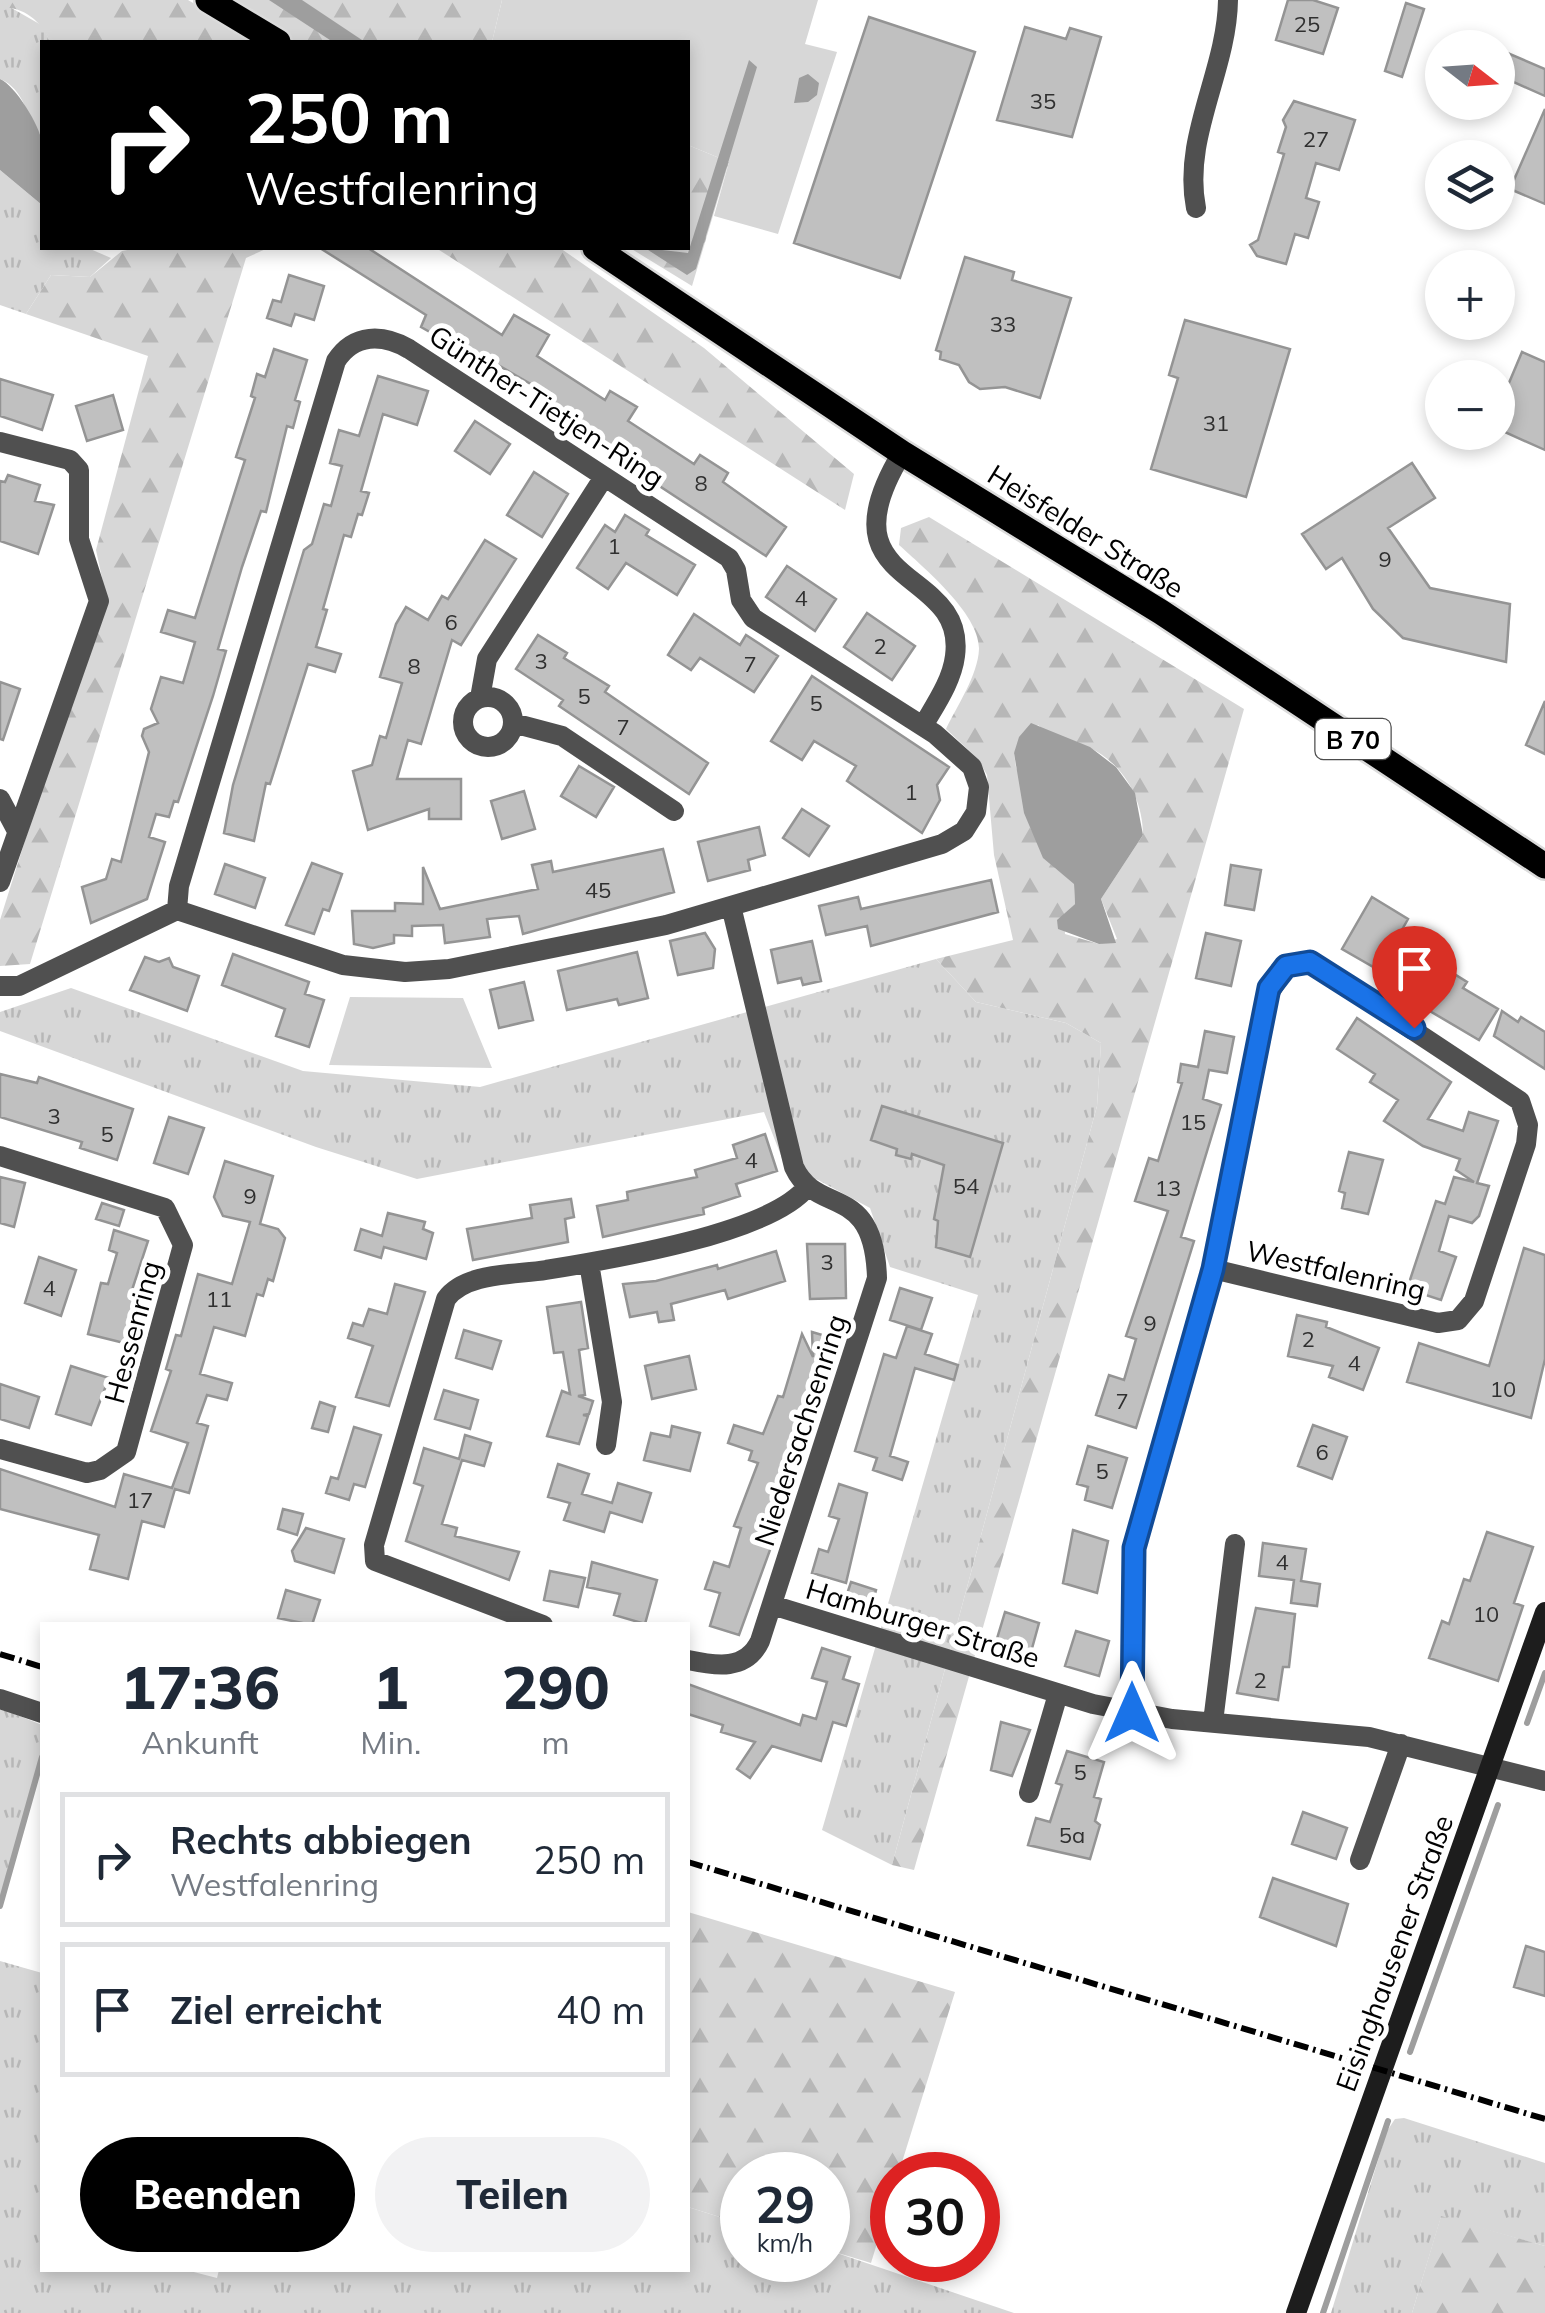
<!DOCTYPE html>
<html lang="de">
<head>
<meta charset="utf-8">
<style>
  body { margin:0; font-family:Mulish,sans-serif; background:#f2f2f3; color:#1f2937; height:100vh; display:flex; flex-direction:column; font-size:38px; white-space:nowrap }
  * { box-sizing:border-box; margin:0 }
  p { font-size:32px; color:#747a83 }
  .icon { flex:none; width:55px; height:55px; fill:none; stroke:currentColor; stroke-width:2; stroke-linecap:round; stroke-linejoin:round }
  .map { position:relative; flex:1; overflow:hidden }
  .panel { position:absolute; left:40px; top:1622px; width:650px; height:650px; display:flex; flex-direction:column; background:#fff; border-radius:0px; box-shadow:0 5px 15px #0003 }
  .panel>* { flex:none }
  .banner { position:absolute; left:40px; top:40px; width:650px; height:210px; border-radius:0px; box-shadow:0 5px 15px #0003; background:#000; color:#fff; overflow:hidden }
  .needle { width:65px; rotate:107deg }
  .controls { position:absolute; left:1425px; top:30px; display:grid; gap:20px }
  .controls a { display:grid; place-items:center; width:90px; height:90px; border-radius:50%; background:#fff; box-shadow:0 5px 15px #0003; font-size:50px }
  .speed { position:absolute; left:720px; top:2152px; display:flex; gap:20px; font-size:50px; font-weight:700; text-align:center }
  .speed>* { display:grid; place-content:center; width:130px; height:130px; border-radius:50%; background:#fff; box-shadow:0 5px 15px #0003; line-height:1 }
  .speed small { font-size:25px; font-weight:400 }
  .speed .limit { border:15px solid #d22; background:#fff; color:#111 }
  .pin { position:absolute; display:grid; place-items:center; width:85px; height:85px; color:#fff; margin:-102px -42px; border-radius:50% 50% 50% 0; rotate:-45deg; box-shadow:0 0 10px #0007 }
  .pin .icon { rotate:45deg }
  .me { position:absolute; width:110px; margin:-55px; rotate:0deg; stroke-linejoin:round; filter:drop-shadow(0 0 8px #0008) }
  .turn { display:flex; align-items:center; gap:35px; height:210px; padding:0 40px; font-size:45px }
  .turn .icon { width:130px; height:130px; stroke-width:2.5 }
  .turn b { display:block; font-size:70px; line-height:85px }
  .eta { display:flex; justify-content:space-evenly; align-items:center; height:170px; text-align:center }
  .eta b { font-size:60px; font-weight:800; line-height:70px }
  .primary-button { display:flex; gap:20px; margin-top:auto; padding:20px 40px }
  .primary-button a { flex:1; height:115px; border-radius:60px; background:#000; color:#fff; font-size:40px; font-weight:800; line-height:115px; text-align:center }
  .primary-button a+a { background:#f2f2f3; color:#1f2937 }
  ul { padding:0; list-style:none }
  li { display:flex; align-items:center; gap:30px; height:135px; margin:0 20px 15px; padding:0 20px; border:5px solid #e0e1e3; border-radius:0px }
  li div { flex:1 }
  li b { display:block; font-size:38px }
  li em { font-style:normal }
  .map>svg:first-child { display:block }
</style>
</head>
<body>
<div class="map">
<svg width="1545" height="2313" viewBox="0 0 1545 2313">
  <defs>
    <pattern id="grass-tufts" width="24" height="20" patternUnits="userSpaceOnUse" patternTransform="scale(2.5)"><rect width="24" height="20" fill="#d7d7d7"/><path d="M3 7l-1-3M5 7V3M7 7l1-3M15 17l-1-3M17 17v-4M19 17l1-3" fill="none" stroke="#b7b7b7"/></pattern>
    <pattern id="forest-firs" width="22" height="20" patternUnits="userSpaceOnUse" patternTransform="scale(2.5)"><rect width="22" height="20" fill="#d7d7d7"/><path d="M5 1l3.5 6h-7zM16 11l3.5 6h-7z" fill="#b7b7b7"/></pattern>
  </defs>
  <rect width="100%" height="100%" fill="#fff"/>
  <path fill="url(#grass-tufts)" d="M8,6L43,26L50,42H42V137C26,118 25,89 0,79V7Z
    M0,170L42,205V248H88L111,258L90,277L51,275L26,314L0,305Z
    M936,959L976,1002L1066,1023L1101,1043L1097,1106L892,1865L822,1830L978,1295L890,1267L870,1208L818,1180L787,1171L764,1112L417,1179L316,1147L0,1031V1012L71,988L303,1071L480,1087Z
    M0,1708L42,1725V1757L0,1906Z
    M0,1961L42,1973V2270H186L217,2278L219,2270H688V2207L742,2224V2260H828V2250L1014,2313H0Z
    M1404,2118L1545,2163V2246L1441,2217L1412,2313H1331L1387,2131L1395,2119Z"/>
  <path fill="url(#forest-firs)" fill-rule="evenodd" d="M0,0H188L260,42H50C41,21 25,7 0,7Z
    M221,0H502L492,42H294Z
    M688,145L729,162L692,286L630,248H688Z
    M138,248H268L246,258L30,964L0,966V920L56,742L107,601L96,550L148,356L26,314L51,275L90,277L122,251Z
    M436,248H560L704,348L854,474L845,510Z
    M929,517L1244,709L914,1870L892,1865L1097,1106L1101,1043L1066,1023L976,1002L936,959L1013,940L994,855L987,775L978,759L946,729C957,706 978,675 979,649C980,614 923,567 899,545L901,528ZM1038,725C1052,739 1070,738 1088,747C1123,763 1143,798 1143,835L1101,899L1117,939L1099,944L1065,934L1064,914L1075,904L1074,883L1055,868L1016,767L1014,753Z
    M688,1912L955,1992L898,2175H892V2194L871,2263L828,2250V2175H742V2224L688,2207Z
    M1441,2216L1545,2246V2313H1412Z"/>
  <path fill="#d7d7d7" d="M502,0H818L805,44L837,52L778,234L714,216L729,162L688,145V42H492Z
    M350,997L463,998L492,1068L329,1065Z"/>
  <path fill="#9e9e9e" d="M269,0H302L365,42H333Z
    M749,60L757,67L696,269L687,275L645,248L688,253Z
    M808,74L819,83L817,95L808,102L794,103L799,78Z
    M0,79C15,85 40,126 42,142C46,161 43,185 42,205L0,170Z
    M1031,723L1090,747L1116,767L1135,793L1143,835L1101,899L1116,943L1099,944L1058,929L1057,920L1075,904L1074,884L1043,858L1024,813L1014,753L1019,737Z"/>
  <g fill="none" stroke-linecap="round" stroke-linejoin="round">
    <path stroke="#9e9e9e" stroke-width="6" d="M1527,1723L1545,1673
      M0,1906L42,1757
      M1410,2052L1498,1805
      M1323,2313L1388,2121"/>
  </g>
  <path fill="#c0c0c0" stroke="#949494" stroke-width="2.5" d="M1288,0H1313L1338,8L1323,54L1276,40Z
    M1406,3L1424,9L1402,77L1385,71Z
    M869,17L975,52L900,278L794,243Z
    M1025,27L1066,39L1070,28L1101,37L1072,137L997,120Z
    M1498,49L1545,69V96L1498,75Z
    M1294,101L1355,120L1339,170L1316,163L1306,198L1319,202L1308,238L1295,234L1286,264L1257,256L1250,245L1258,240L1284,154L1278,152L1286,127L1283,120Z
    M1545,109V204L1510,189Z
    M320,248H368L502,335L514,315L549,335L537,356L605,400L610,391L637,407L628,421L694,464L700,455L728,473L723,482L786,527L766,556L533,403L541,390L465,346L459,356L433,339L435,335L421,327L426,315Z
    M965,257L1014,272L1012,280L1071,298L1040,398L1005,387L980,389L969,382L959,365L940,359L941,352L936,350Z
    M289,275L324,286L314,320L295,314L291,326L267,318L273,300L281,302Z
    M1185,320L1290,349L1246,497L1151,469L1178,378L1169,375Z
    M274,349L307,360L295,400L300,402L293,428L287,426L266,512L261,511L242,567L218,649L226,651L213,696L178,802L174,801L169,817L156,814L149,837L165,842L147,899L91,923L82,887L106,879L112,859L121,862L149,752L142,736L144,729L158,723L151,709L161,677L183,683L195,642L161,632L168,610L195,618L245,460L236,457L255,398L251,396L257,374L265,377Z
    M1522,352L1545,362V450L1498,429V386L1506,390Z
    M378,376L428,391L417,425L383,414L361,491L369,493L362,515L358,514L351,537L344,535L323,609L327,610L316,647L341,654L335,672L308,664L270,784L266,783L254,841L224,833L233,785L304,550L312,544L324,504L331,506L342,466L330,463L339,430L359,436Z
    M0,379L53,395L42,430L0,416Z
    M113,395L123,430L87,441L76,406Z
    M475,421L510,444L490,474L455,451Z
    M1412,463L1435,498L1388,528L1430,588L1510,604L1506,662L1403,638L1373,609L1342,558L1326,569L1302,534Z
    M534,472L568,494L542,537L507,515Z
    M8,475L40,485L35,501L54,505L38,554L0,541V481L5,482Z
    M625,515L649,530L646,535L695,565L677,595L626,563L608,589L577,568L605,525L615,532Z
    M485,540L516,559L461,645L452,640L421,744L408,740L397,779H461V819H429V809L368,830L353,771L372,765L380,736L386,738L402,683L380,677L396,624L406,607L428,620L442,596L448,599Z
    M787,566L836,599L815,631L766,597Z
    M867,613L915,646L892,680L844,647Z
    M694,614L740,645L746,635L778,656L754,692L700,658L691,670L668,655Z
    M538,635L567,653L564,658L609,686L605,692L708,763L689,794L559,706L563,700L516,669Z
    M812,676L949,767L937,785L940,800L922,833L847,781L856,766L814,741L802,760L771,741Z
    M0,682L20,689L3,740L0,739Z
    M1545,701V754L1526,745Z
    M579,766L614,787L596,817L561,796Z
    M524,791L535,829L502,839L491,801Z
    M802,809L829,826L809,856L783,838Z
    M759,827L765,855L748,860L750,870L708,881L698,842Z
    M663,849L674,892L523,934L519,916L487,919L490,937L445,943L443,925L412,926V936L394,935V943L373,948L354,944L352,911H395V903L423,904V867L440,909L538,889L532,865L551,861L553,872Z
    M312,863L342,874L329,911L323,909L314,934L286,925Z
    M225,864L265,878L255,908L215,894Z
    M1231,865L1261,870L1254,910L1225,905Z
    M991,880L998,912L871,946L867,926L826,935L819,906L858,897L861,909Z
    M1372,897L1408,919L1394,944L1447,978L1451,972L1467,982L1463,988L1498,1009L1479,1040L1389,987L1394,979L1342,949Z
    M705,933L715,949L713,968L678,975L670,941Z
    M1206,933L1241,941L1231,986L1196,978Z
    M812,941L821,981L803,985L801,978L778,983L771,950Z
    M637,952L648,998L619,1005L617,999L567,1010L558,971Z
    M233,954L309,982L305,994L324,1000L309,1047L276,1036L285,1009L222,985Z
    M145,957L159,962L169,958L173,967L199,976L187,1011L130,990Z
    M524,982L533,1020L499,1028L490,990Z
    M1502,1011L1518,1022L1521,1017L1545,1032V1069L1494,1036Z
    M1357,1018L1451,1082L1428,1119L1463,1131L1469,1112L1498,1121L1477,1183L1489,1186L1479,1216L1472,1223L1449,1216L1439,1251L1456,1257L1441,1300L1407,1289L1436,1201L1445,1204L1454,1177L1474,1182L1456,1170L1460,1159L1423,1146L1384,1121L1398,1100L1370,1082L1375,1074L1337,1049Z
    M1205,1031L1234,1037L1227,1073L1209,1070L1203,1099L1221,1105L1181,1237L1194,1241L1136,1428L1096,1415L1109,1375L1124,1380L1136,1339L1126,1336L1168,1211L1135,1201L1149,1158L1158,1161L1182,1083L1178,1082L1181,1064L1198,1067Z
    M0,1074L37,1083L39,1077L133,1109L117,1160L80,1148L82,1142L0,1117Z
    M882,1106L1003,1143L970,1257L936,1247L938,1221L934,1219L944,1165L912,1154L911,1159L896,1155L897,1149L871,1140Z
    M169,1117L204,1128L188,1174L154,1163Z
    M765,1134L777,1171L736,1184L740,1196L703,1208L704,1214L603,1237L597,1206L628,1200L627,1192L697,1177L695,1170L737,1158L733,1145Z
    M1349,1152L1383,1160L1368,1214L1342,1208L1345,1193L1339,1191Z
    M225,1161L273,1176L260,1224L278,1229L285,1238L273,1281L268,1279L263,1296L257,1294L245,1336L214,1327L200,1374L232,1383L227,1400L207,1395L197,1423L208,1426L189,1493L175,1489L164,1527L142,1521L128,1579L90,1569L99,1535L0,1509V1469L115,1507L124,1474L172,1488L188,1443L151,1431L171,1371L166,1369L176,1335L181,1336L198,1274L232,1284L250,1222L223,1216L214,1197Z
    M0,1177L25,1183L14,1227L0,1223Z
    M571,1199L574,1217L565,1219L568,1242L473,1260L467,1229L532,1218L530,1205Z
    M102,1203L124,1210L119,1226L96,1219Z
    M388,1213L425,1222L423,1229L433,1233L426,1259L384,1247L381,1258L355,1250L361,1229L382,1236Z
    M114,1230L148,1241L132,1290L141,1293L128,1344L88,1334L101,1283L108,1284L117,1253L109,1250Z
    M807,1244H845L846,1298L810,1299Z
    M1524,1248L1545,1255V1359L1531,1418L1407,1382L1419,1343L1489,1366Z
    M776,1251L785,1281L728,1299L725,1290L671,1304L674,1320L659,1322L657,1312L630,1317L623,1284L656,1281L717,1265L718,1269Z
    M39,1257L76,1270L61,1316L25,1303Z
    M395,1284L425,1292L389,1406L356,1397L373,1346L348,1338L353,1323L363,1326L369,1309L387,1314Z
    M900,1288L932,1298L921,1330L890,1320Z
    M581,1302L588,1348L579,1350L585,1395L578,1396L593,1401L589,1414L583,1415L588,1416L579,1444L547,1436L562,1391L570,1394L563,1352L554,1353L547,1307Z
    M1297,1315L1327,1322L1326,1327L1379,1348L1363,1390L1329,1377L1333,1366L1288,1356Z
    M907,1326L932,1334L925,1354L958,1365L954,1380L915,1368L890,1456L908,1462L902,1480L873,1470L877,1458L855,1451L884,1354L896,1358Z
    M464,1330L501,1341L492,1369L456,1358Z
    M812,1332L836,1339L817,1399L814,1386L769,1537L774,1539L739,1635L710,1626L720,1593L705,1589L714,1562L729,1567L741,1528L734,1526L758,1463L749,1460L752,1451L728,1443L734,1425L763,1434L778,1396L783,1397L802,1334L813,1357Z
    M689,1356L696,1389L652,1399L645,1366Z
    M71,1366L109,1378L91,1425L56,1414Z
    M0,1384L39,1397L29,1428L0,1419Z
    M444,1390L478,1400L470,1429L435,1419Z
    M320,1402L335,1407L328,1432L312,1428Z
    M1313,1425L1347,1437L1332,1479L1298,1466Z
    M672,1426L700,1433L690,1471L644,1460L651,1433L670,1437Z
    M354,1427L381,1435L365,1487L354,1484L349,1500L326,1493L331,1477L338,1479Z
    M465,1435L491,1443L484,1466L462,1460L442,1524L457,1528L455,1536L519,1552L509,1580L406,1541L423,1486L414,1483L424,1448L459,1459Z
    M1088,1446L1127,1458L1112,1508L1085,1500L1088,1487L1077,1484Z
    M558,1464L589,1474L582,1494L612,1503L618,1483L651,1493L642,1522L610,1512L604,1532L564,1520L570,1503L548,1497Z
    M839,1484L867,1493L846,1583L812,1573L819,1549L828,1552L839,1519L829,1516Z
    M283,1509L303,1514L297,1535L278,1529Z
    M306,1528L344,1539L334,1573L295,1561L292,1551Z
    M1073,1530L1108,1541L1097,1593L1063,1583Z
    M1487,1532L1533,1547L1514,1603L1523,1606L1498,1681L1429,1658L1442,1621L1449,1624L1464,1579L1470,1581Z
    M1263,1543L1306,1549L1301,1581L1320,1584L1317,1606L1291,1603L1294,1580L1259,1576Z
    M592,1562L657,1580L645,1624L614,1615L620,1594L587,1587Z
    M550,1571L585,1578L578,1607L544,1600Z
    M851,1582L876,1590L871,1608L845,1600Z
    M286,1590L320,1600L312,1625L278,1618Z
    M1256,1608L1295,1614L1289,1667H1283L1278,1700L1237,1693Z
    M1005,1612L1039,1623L1031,1652L996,1642Z
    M1076,1631L1109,1641L1099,1676L1065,1666Z
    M822,1648L850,1657L843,1679L859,1684L846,1726L833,1722L821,1761L772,1746L750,1778L737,1769L755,1742L721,1732L723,1725L688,1714V1684L800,1725L803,1715L816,1719L827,1682L812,1678Z
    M1001,1722L1030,1730L1012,1776L991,1770Z
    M1067,1751L1104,1762L1094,1797L1101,1799L1095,1821L1100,1825L1090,1859L1028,1845L1036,1818L1050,1822L1062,1785L1056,1783Z
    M1303,1812L1347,1828L1336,1859L1292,1844Z
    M1273,1878L1348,1904L1336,1946L1260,1917Z
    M1526,1946L1545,1952V1996L1514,1987Z"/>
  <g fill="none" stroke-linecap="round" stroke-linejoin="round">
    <defs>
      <path id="primary" d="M208,0L278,42
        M595,248L902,453L1161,612L1545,866"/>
    </defs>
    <use href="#primary" stroke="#dbdbdb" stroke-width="30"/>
    <path stroke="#505050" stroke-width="20" d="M1196,208C1182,137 1227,71 1228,0
      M0,442L70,460L79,470V539L99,601L0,882
      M902,453C818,591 967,565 955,656C952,681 935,705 923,726
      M463 722a25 25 0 1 1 50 0a25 25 0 1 1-50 0Z
      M480,698L487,659L604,477
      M513,723L562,736L674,811
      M0,799L16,829
      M0,986H19L177,910L179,886L336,361C354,333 383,334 409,349L729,558L736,570L741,600L753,618L935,734L972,767L979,787L976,812L964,831L942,844L666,925L449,969L405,972L343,965L177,910
      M0,1156L165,1208L183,1245L126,1452L100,1470L87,1473L0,1449
      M589,1263L612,1402L606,1445
      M772,1605L1093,1704L1172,1719L1369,1737L1545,1781
      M543,1625L375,1561L374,1545L446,1299C465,1272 516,1275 546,1270C607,1260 770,1234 807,1187
      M688,1660C716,1666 746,1671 760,1641L877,1278C874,1181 817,1217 794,1167L731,906
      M0,1699L42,1713
      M1132,1713L1133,1569L1138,1530L1213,1269L1267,997L1286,966L1310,962L1520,1101L1528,1125L1526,1144L1474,1301L1458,1320L1438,1323L1213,1269
      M1213,1722L1235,1544
      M1029,1793L1058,1694
      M1360,1860L1401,1744"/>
    <path stroke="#1d1d1d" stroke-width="20" d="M1296,2313L1545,1612"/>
    <use href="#primary" stroke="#000" stroke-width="25"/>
    <path stroke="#000" stroke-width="6" stroke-dasharray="15 5 2.5 5" stroke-linecap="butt" d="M0,1654L42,1667
      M688,1862L1545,2119"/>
  </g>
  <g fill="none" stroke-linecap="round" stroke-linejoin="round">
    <defs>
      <path id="route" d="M1132,1713L1134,1548L1213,1269L1269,988L1286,966L1310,962L1414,1028"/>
    </defs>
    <use href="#route" stroke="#114b97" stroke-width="25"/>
    <use href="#route" stroke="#1a73e8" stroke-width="18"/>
  </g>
  <g text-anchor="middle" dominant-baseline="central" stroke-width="10" stroke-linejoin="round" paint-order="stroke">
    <g font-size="22" fill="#303030">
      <text x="1307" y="24">25</text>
      <text x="1043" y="101">35</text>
      <text x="1316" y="139">27</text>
      <text x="1003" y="324">33</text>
      <text x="1216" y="423">31</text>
      <text x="701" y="483">8</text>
      <text x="614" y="546">1</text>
      <text x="1385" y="559">9</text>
      <text x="801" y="598">4</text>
      <text x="451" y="622">6</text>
      <text x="880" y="646">2</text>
      <text x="541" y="661">3</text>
      <text x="750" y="664">7</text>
      <text x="414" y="666">8</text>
      <text x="584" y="696">5</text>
      <text x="816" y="703">5</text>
      <text x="623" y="727">7</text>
      <text x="911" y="792">1</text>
      <text x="598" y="890">45</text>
      <text x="54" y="1116">3</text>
      <text x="1193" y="1122">15</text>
      <text x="107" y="1134">5</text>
      <text x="751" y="1160">4</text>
      <text x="966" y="1186">54</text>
      <text x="1168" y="1188">13</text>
      <text x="250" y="1196">9</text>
      <text x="827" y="1262">3</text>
      <text x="49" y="1288">4</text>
      <text x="219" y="1299">11</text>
      <text x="1150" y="1323">9</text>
      <text x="1308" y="1339">2</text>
      <text x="1354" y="1363">4</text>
      <text x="1503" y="1389">10</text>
      <text x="1122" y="1401">7</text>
      <text x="1322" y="1452">6</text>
      <text x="1102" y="1471">5</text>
      <text x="140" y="1500">17</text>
      <text x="1282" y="1562">4</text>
      <text x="1486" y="1614">10</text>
      <text x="1260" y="1680">2</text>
      <text x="1080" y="1772">5</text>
      <text x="1072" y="1835">5a</text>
    </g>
    <rect fill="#fff" stroke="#4c4c4c" stroke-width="2.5" x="1315.5" y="719" width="75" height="40" rx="8"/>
    <g font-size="25" font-weight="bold" fill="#000">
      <text x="1353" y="739">B 70</text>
    </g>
    <g font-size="28" fill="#000" stroke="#fff">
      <text transform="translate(547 406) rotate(33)">Günther-Tietjen-Ring</text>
      <text transform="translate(1086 531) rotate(32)">Heisfelder Straße</text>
      <text transform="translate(1336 1270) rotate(13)">Westfalenring</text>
      <text transform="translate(132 1332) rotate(-75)">Hessenring</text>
      <text transform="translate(800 1430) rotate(-72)">Niedersachsenring</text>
      <text transform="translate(923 1623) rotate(17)">Hamburger Straße</text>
      <text transform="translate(1394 1953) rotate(-70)">Eisinghausener Straße</text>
    </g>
  </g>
</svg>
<div class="controls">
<a><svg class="needle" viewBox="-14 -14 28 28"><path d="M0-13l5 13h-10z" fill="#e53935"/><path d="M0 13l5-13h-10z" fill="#747a83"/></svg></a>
<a><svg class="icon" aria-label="layers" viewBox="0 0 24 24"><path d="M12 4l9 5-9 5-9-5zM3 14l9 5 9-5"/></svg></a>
<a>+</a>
<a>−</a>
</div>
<div class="speed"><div>29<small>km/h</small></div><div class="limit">30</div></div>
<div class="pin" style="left:1414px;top:1028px;background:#d93025"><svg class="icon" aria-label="arrive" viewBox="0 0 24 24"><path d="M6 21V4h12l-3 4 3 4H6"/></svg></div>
<svg class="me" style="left:1132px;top:1713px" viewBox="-20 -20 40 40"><path d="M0-17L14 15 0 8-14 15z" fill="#1a73e8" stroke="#fff" stroke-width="4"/></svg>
<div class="banner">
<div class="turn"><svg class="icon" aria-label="right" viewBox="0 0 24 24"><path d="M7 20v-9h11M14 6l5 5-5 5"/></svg><div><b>250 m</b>Westfalenring</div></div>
</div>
<section class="panel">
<div class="eta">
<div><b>17:36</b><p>Ankunft</p></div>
<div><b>1</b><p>Min.</p></div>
<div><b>290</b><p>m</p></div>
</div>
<ul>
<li><svg class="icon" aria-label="right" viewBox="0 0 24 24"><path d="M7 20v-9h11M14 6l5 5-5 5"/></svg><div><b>Rechts abbiegen</b><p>Westfalenring</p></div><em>250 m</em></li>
<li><svg class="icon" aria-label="arrive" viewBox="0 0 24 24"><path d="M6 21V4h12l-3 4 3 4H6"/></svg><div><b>Ziel erreicht</b></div><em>40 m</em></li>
</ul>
<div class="primary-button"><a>Beenden</a><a>Teilen</a></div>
</section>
</div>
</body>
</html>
